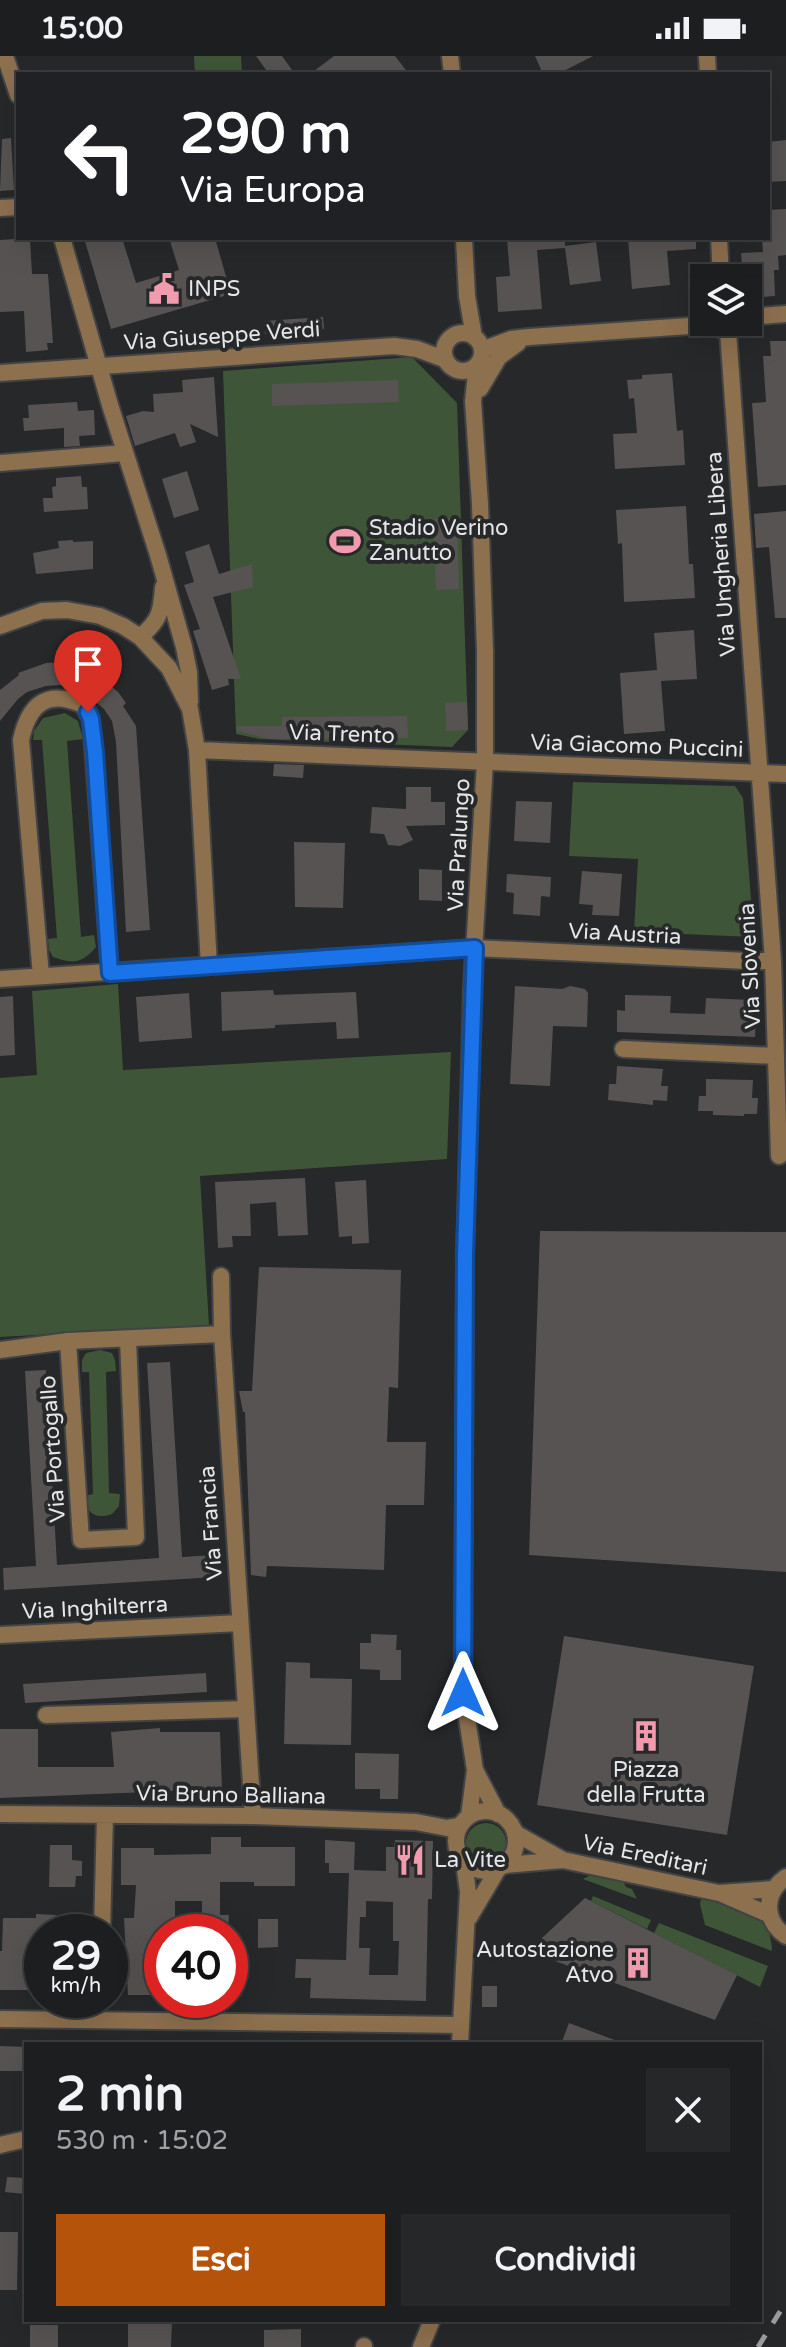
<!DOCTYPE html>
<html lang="it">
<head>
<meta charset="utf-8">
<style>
  body { margin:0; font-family:"Varela Round",sans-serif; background:#252729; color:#f1f3f6; height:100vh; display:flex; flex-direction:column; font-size:30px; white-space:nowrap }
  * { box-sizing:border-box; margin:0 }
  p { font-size:26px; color:#a0a2a5 }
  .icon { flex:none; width:44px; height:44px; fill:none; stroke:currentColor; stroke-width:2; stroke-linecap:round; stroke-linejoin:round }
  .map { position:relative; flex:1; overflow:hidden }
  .drawer { position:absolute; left:24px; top:1986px; width:738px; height:280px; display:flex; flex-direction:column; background:#1c1e20; border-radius:0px; box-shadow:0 8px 32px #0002,0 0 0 2px #3a3c3e }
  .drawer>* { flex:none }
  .banner { position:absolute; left:16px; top:16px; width:754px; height:168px; border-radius:0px; box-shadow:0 8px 32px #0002,0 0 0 2px #3a3c3e; background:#202124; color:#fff; overflow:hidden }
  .controls { position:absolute; left:690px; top:208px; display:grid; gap:16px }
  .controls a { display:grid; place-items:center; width:72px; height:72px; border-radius:0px; background:#1c1e20; box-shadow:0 8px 32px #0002,0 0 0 2px #3a3c3e; font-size:40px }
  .speed { position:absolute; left:24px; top:1858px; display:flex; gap:16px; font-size:40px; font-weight:700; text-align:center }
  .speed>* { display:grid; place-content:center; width:104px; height:104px; border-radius:50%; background:#1c1e20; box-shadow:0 8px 32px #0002,0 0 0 2px #3a3c3e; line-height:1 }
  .speed small { font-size:20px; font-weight:400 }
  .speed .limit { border:12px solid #d22; background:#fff; color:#111 }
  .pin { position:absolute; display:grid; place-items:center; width:68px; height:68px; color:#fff; margin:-82px -34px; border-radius:50% 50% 50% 0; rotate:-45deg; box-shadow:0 0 8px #0007 }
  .pin .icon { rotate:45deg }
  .me { position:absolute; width:88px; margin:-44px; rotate:0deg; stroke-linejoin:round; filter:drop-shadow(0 0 6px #0008) }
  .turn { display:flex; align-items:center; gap:28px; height:168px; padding:0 32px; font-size:36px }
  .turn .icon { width:104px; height:104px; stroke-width:2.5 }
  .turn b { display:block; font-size:56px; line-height:68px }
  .round { display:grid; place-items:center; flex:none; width:84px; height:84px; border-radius:0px; background:#252729 }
  .headline { display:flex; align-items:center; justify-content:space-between; height:136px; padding:0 32px }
  h1 { font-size:48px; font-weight:800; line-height:60px }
  .cta { display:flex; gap:16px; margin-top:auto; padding:16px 32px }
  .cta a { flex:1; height:92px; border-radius:0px; background:#b45309; color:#fff; font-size:32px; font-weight:800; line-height:92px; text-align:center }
  .cta a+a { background:#252729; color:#f1f3f6 }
  .status { display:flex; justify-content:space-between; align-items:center; height:56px; padding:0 40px; background:#1c1e20; direction:ltr }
  .status svg { height:22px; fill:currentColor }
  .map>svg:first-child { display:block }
</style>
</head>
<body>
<div class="status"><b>15:00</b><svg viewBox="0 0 49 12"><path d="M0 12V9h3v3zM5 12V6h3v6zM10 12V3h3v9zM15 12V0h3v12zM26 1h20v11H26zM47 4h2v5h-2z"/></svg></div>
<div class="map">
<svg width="786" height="2291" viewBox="0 0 786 2291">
  <rect width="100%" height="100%" fill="#26282a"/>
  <path fill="#3e5637" d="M194,0H241L242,18H195Z
    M412,301L457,347L468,674L452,691L260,683L236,678L223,315Z
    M65,657L78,665L83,683L67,685L81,881L94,879L96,891C82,908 73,908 53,901L49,894L48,883L57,882L42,684H33L34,675L43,662Z
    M573,726L735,730L743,742L754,881L634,876L638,803L569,800Z
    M118,928L123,1014L451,996L447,1103L200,1120L209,1269L0,1281V1022L37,1019L32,935Z
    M100,1294L112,1297L115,1304L116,1315L106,1316L109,1437L120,1438L119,1450L112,1458C95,1464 86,1457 85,1440L93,1438L89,1316H82V1304L86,1297Z
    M466 1787a20 20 0 1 1 40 0a20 20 0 1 1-40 0Z
    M591,1819L622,1823L626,1831L632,1833L637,1843L583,1823Z
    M593,1840L651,1864L647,1873L591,1845Z
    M701,1843C735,1851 771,1852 772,1895L705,1869L700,1848Z
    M659,1867L768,1910L760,1931L654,1877Z"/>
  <path fill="#575353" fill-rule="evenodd" d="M256,0H282L295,18H269Z
    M334,0H395L409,18H310Z
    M535,0H593L558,18H543Z
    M11,82L14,134L0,135L2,83Z
    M786,84V125L768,126V86Z
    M786,153V199L778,200L779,214H774L775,240L748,242V222H743L741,197L763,196L762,182H768V154Z
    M30,182L32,218H48L53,287H47L48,294L26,296L24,255L0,256V184Z
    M84,182H122L136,227L179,214L169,182H215L231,238L111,273Z
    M507,182H565V190L596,186L601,225L570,229L565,192L537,194L542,253L498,256L496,221L510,220Z
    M628,182H696V193L667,195L670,229L632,233Z
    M323,261L324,273L265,278L264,265Z
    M770,285H786V429L758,431L752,347L766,346L763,300H771Z
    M672,317L677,375L683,374L685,409L615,413L613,378L637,377L634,342L629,343L627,324L642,323V319Z
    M214,321L218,381L190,368L196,386L180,391L175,377L135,390L126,360L143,355L154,356L153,338L183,336L182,324Z
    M398,324L399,346L272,350V328Z
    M77,346L78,355L94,354L95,379L79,380L80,390L64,391V372L24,375L23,362H29L28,349Z
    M187,415L199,454L174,462L162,423Z
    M81,420L82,431H87L88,453L44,456L43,442H53L52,431L56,430V422Z
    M686,450L689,508H693L695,542L624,546L622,487L618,488L616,454Z
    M786,455V562H775L769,491L756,492L754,458Z
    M457,462L459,533L436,534L434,463Z
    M73,484V486L93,485V513L36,518L33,497L59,492L58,485Z
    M209,488L219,518L252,508L253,531L213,541L241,623H228L229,629L212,634L193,575L200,573L184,529L194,526L185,496Z
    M694,574L697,623L661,625L665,675L624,678L620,617L657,614L654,577Z
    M68,606L67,609L86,612L85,617L102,626L104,624L118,636L126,647L123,650L136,670L150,874L126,876L116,686L112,665L104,653L83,635L60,629L46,630L27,636L18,643L0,665V634L19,619L18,617L46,607Z
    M467,646L468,674L446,675L445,647Z
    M407,660L408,682L270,683L237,675V670H282V661Z
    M274,708L304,709L303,722L273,720Z
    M406,731H431V746H445V769L406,770L413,784L400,790L388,789L384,778L370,777L372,751L406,753Z
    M516,745L552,746L550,787L514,785Z
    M294,786L345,787L343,852L295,851Z
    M419,813L442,814V845L419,844Z
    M582,815L622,818L619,860L592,859L593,849L579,848Z
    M507,818L551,821L550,841L541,840L540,860L513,858L514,837L506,836Z
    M515,930L562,933L570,930L585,933L588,937L587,971L553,970L550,1030L510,1028Z
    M273,934L274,939L356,936L359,982L337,983L336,966L275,969V972L222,975L221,936Z
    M189,937L192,982L139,986L136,941Z
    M625,939L671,940L670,957L705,958L706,942L751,944L750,961H756L755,981L617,976V954L625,955Z
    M13,940L15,999L0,1000V941Z
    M617,1010L663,1013L661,1030H668L667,1045L653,1044V1049L608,1044L609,1028H616Z
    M706,1023L753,1024L752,1042H758L757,1058H744V1060L713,1059V1055H698L699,1040H706Z
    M305,1122L308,1179L278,1180L276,1146L250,1148L251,1180H232L233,1191L218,1192L215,1126Z
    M366,1124L369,1187L352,1188V1180L339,1181L335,1126Z
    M540,1175L786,1176V1516L529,1499Z
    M259,1211L401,1214L398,1332L389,1331L387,1386H426L424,1449H386L384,1514L267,1510L266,1521L251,1519L245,1356H243L239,1335H252Z
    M170,1306L182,1501L215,1499L216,1521L4,1534L3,1512L36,1510L25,1315L46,1314L57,1509L159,1502L147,1307Z
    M371,1578L397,1579L396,1594H401V1624H380V1614L360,1613V1587H371Z
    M564,1580L754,1610L727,1779L537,1749Z
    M286,1606L310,1607V1622L352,1623L351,1689L284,1688Z
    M206,1617L207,1636L25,1647L23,1628Z
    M160,1672V1676H220L222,1733L0,1742V1673H38V1711H114L111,1676Z
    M355,1697L399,1698L398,1743H380V1733H355Z
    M211,1781H241V1791H295V1830H254V1826H220V1859H229L228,1876H202V1845H175V1876H162V1939H128L124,1862H134L136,1829H121V1792H154V1799L211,1798Z
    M325,1784L355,1786L354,1814L386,1815V1791H394L395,1784L433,1785L432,1843H428L426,1945L310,1942L311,1922H295L296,1903L346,1904L349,1817H329V1807H325ZM366,1845L393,1846V1885H399L398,1919H369L370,1892H359L360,1861H366Z
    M50,1789H72V1804L82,1805V1820H76L75,1831H49Z
    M585,1842L737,1919L715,1964L528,1895Z
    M36,1858L56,1859V1862L83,1864L82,1876H42V1934H0V1895H2L3,1862H36Z
    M258,1863H278V1891L258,1892Z
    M482,1930H497V1951H482Z
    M569,1967L620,1986V1988H561Z
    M0,1990L26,1991V2015H0Z
    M7,2121L26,2122V2138L5,2136Z
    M0,2176H18L17,2234H0Z
    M172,2265L171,2291H128V2266Z
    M30,2269H58V2291H30Z
    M301,2273V2291H264V2274Z"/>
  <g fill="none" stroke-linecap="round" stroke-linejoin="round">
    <defs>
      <path id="minor" d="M5,0L18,39
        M707,0L708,18
        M0,152L18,151
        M62,182L110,349L158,499L184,591L189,616L190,646
        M719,182L721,222
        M728,275L773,905L779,1100
        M0,407L125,397
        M0,570L42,555L67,554L100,560L123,570L140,581L169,612L190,653L197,694L209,910
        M140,581C160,564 161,557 163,531
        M197,694L786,718
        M41,920L21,684C29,647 48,633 83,649L91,663L110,917
        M0,923L475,892L747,905H773
        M623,993L776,1000
        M221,1220L222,1278L253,1760
        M68,1285L81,1484L136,1481L128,1283
        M0,1294L68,1285L222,1278
        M0,1579L240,1567
        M46,1659L246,1653
        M0,1758L253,1760L416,1766L447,1772L460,1770
        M515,1777L563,1804
        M506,1809L563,1804L719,1837L773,1833
        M786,1821C764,1837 763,1864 786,1880
        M724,1839L770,1859
        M102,1876L105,1759
        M0,1963L461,1969
        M0,2089L26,2083
        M364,2291V2290"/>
      <path id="tertiary" d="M450,0L452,18
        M464,182L467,240L474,281
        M748,261L786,258
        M717,266L720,273L728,275L733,271L734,266
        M444 296a19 19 0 1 1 38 0a19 19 0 1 1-38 0Z
        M482,294L511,283L529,281L718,268
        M0,317L394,290L417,293L444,303
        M480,333L499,301L518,287
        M475,1714L498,1758
        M456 1785a30 30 0 1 1 60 0a30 30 0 1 1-60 0Z
        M469,1760L475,1714L463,1637L465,1199L472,931L485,705V595L480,448L473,345L477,309
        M469,1862L498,1813
        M460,1988L468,1836L464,1807
        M421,2291L432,2264"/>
    </defs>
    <use href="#minor" stroke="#414344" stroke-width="20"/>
    <use href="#tertiary" stroke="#414344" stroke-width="20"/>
    <use href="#minor" stroke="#8d704e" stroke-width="16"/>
    <use href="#tertiary" stroke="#8d704e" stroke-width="16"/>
    <path stroke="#9c9e9f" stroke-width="5" stroke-dasharray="14 14" stroke-linecap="butt" d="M758,2291L786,2246"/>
  </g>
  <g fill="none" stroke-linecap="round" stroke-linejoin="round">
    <defs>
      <path id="route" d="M88,656L91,663L95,696L110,917L475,892L465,1199L463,1637"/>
    </defs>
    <use href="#route" stroke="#114b97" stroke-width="20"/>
    <use href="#route" stroke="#1a73e8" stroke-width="14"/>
  </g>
  <defs>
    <symbol id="civic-bare" viewBox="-9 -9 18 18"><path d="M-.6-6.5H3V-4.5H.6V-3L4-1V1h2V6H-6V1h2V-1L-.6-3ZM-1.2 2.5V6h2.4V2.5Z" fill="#f29aae" stroke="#26282a" stroke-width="2.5" paint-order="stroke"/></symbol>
    <symbol id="stadium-bare" viewBox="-9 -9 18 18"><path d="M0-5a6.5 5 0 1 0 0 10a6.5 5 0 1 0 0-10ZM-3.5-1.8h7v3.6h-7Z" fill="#f29aae" stroke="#26282a" stroke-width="2.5" paint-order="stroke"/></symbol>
    <symbol id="building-bare" viewBox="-9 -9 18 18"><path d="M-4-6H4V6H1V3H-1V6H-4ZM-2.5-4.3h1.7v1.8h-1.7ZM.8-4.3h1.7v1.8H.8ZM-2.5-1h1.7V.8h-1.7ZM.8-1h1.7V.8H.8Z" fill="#f29aae" stroke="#26282a" stroke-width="2.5" paint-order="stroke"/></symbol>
    <symbol id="restaurant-bare" viewBox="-9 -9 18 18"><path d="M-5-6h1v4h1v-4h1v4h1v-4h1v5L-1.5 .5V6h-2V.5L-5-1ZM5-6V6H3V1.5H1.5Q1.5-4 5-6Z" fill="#f29aae" stroke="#26282a" stroke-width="2.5" paint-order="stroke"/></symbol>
  </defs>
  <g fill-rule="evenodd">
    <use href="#civic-bare" x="142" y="211" width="44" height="44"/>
    <use href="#stadium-bare" x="323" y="463" width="44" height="44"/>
    <use href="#building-bare" x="624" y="1658" width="44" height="44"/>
    <use href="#restaurant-bare" x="388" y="1782" width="44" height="44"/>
    <use href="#building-bare" x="616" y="1885" width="44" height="44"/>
  </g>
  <g text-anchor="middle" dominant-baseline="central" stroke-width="8" stroke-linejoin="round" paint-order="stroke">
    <g font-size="22" fill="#e4e6e7" stroke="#26282a" text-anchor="start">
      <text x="188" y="233">INPS</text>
      <text x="369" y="472">Stadio Verino<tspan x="369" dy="25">Zanutto</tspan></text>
      <text x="646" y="1714" text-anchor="middle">Piazza<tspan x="646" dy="25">della Frutta</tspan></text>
      <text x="434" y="1804">La Vite</text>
      <text x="614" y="1894" text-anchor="end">Autostazione<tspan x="614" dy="25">Atvo</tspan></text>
    </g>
    <g font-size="22" fill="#e4e6e7" stroke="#26282a">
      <text transform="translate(222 280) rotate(-4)">Via Giuseppe Verdi</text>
      <text transform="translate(721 498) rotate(-94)">Via Ungheria Libera</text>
      <text transform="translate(342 678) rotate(2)">Via Trento</text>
      <text transform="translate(637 690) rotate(2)">Via Giacomo Puccini</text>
      <text transform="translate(459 789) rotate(-87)">Via Pralungo</text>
      <text transform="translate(625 878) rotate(3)">Via Austria</text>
      <text transform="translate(750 910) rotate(-93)">Via Slovenia</text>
      <text transform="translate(53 1393) rotate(-94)">Via Portogallo</text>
      <text transform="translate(211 1467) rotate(-94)">Via Francia</text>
      <text transform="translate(95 1552) rotate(-3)">Via Inghilterra</text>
      <text transform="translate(231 1739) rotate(1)">Via Bruno Balliana</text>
      <text transform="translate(645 1799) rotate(12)">Via Ereditari</text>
    </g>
  </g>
</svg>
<div class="controls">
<a><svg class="icon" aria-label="layers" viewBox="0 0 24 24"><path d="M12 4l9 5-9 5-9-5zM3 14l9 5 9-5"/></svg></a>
</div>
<div class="speed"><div>29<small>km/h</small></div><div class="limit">40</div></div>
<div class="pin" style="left:88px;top:656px;background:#d93025"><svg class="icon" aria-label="arrive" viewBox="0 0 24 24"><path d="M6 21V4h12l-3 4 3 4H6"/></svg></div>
<svg class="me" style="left:463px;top:1637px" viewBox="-20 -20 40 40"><path d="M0-17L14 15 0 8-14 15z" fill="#1a73e8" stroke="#fff" stroke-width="4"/></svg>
<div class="banner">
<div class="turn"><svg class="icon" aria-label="left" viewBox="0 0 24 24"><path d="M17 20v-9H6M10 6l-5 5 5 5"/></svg><div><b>290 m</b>Via Europa</div></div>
</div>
<section class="drawer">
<div class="headline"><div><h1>2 min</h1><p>530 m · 15:02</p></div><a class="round"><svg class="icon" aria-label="close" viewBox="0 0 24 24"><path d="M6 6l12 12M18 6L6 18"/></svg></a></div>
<div class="cta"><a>Esci</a><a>Condividi</a></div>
</section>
</div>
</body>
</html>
